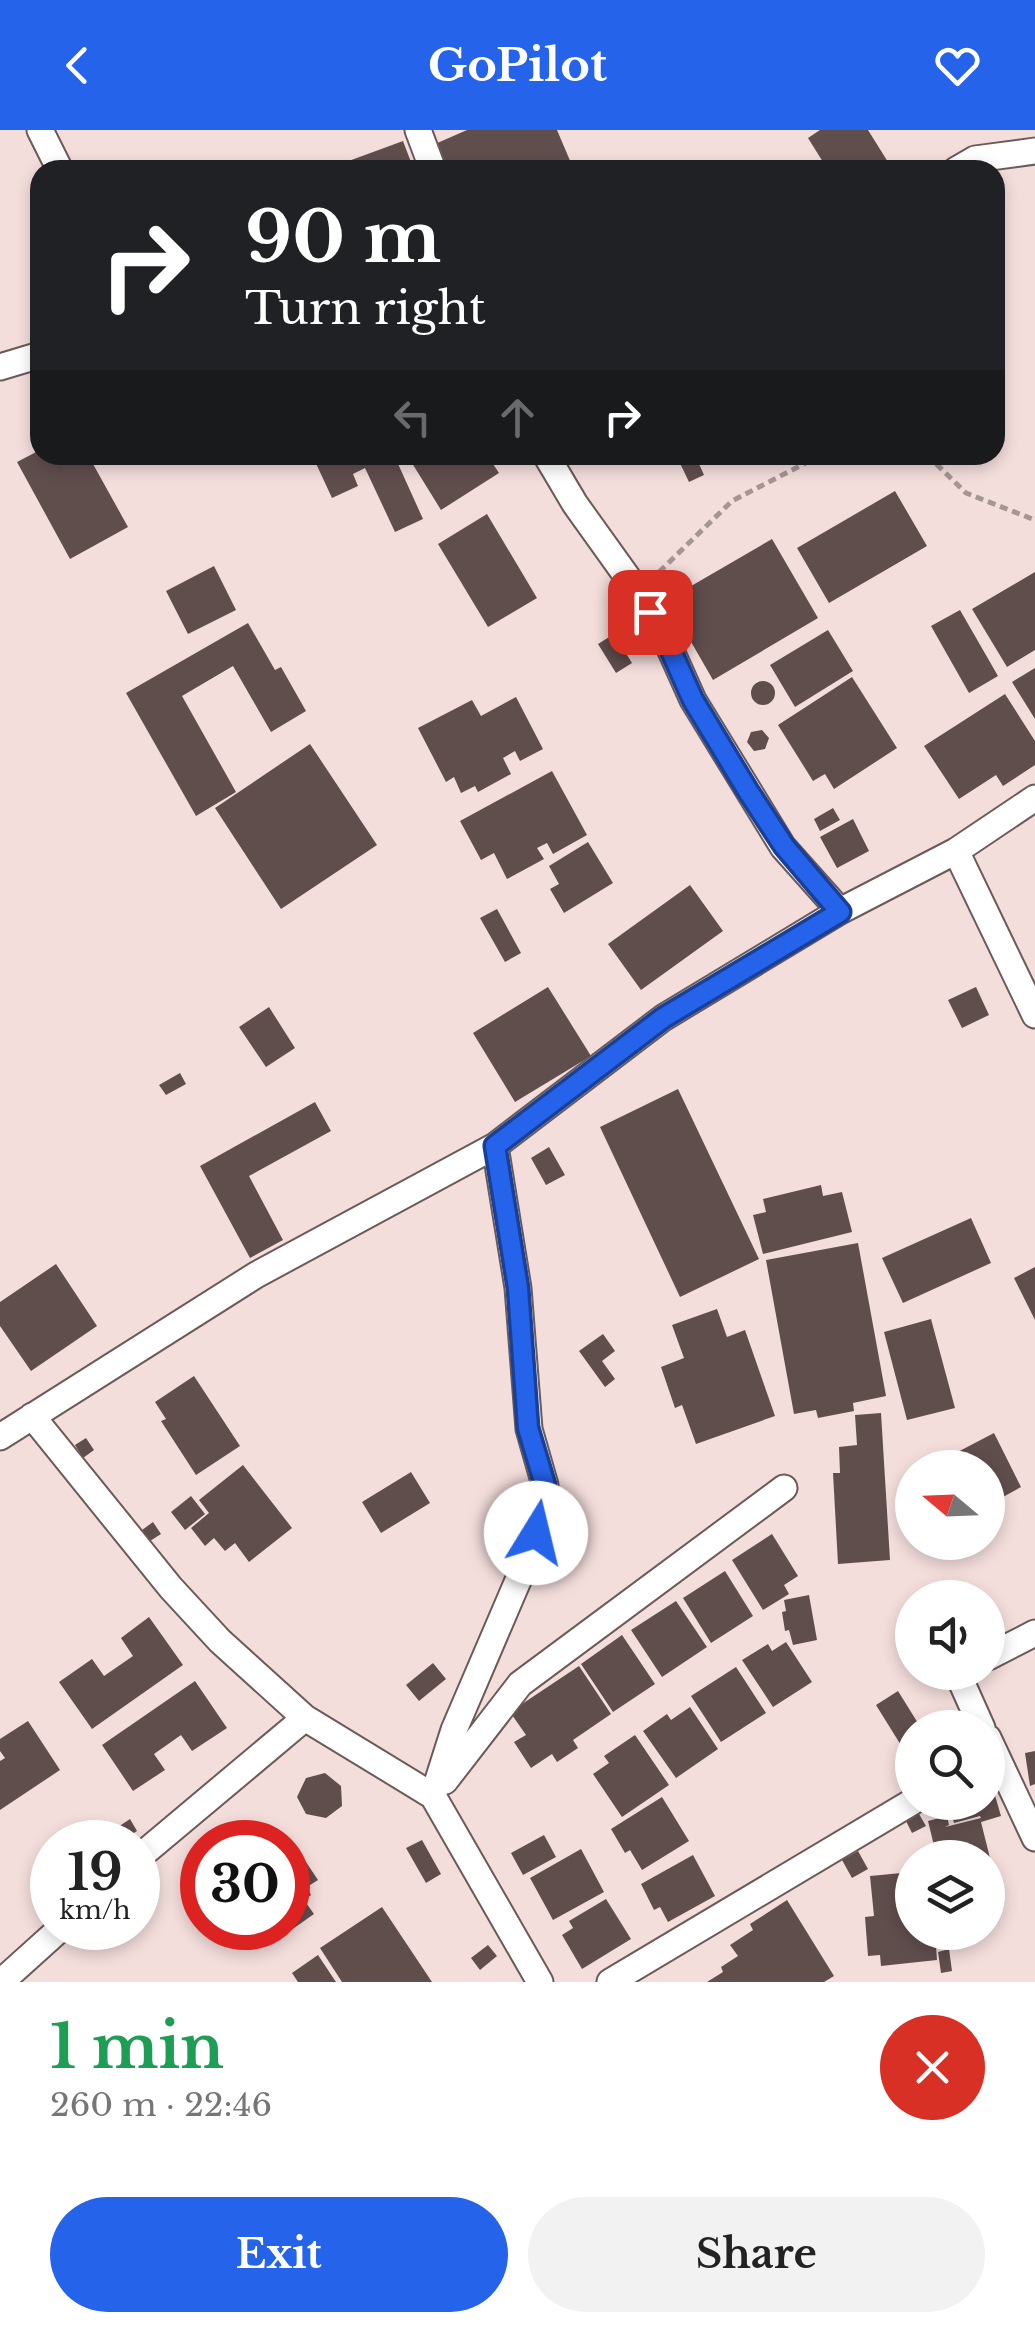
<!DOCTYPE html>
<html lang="en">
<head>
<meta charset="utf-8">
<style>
  body { margin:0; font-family:"Libre Baskerville",serif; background:#f2f2f2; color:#222; height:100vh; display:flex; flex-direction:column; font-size:38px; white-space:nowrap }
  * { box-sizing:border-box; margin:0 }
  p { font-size:32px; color:#767676 }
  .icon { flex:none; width:55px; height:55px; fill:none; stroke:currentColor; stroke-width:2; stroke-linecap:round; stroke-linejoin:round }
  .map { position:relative; height:1852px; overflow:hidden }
  .drawer { display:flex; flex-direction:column; background:#fff; flex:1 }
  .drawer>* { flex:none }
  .hud { position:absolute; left:30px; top:30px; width:975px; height:305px; border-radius:30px; box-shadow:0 5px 15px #0003; background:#202124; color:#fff; overflow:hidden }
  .needle { width:65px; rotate:289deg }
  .buttons { position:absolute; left:895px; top:1320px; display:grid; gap:20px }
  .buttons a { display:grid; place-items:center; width:110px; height:110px; border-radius:50%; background:#fff; box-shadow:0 5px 15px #0003; font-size:50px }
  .speed { position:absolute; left:30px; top:1690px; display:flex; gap:20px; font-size:50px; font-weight:700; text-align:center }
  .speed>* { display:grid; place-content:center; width:130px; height:130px; border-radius:50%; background:#fff; box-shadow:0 5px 15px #0003; line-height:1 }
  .speed small { font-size:25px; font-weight:400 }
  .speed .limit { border:15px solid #d22; background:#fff; color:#111 }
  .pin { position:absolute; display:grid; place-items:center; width:85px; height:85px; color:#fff; margin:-42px; border-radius:20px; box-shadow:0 5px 15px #0006 }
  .me { position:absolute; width:110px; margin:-55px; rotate:9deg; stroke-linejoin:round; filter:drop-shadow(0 0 8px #0008) }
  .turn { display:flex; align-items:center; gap:35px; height:210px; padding:0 50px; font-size:45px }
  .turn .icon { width:130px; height:130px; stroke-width:2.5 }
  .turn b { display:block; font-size:70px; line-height:85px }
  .lanes { display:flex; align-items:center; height:95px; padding:0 50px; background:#0003; justify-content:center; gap:50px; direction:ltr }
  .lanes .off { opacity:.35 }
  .round { display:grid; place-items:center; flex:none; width:105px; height:105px; border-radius:52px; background:#f2f2f2 }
  .summary { display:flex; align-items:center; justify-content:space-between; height:170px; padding:0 50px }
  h1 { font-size:60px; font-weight:700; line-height:75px; color:#1e9e55 }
  .button { display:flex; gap:20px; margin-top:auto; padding:20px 50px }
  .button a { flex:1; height:115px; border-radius:60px; background:#2563eb; color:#fff; font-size:40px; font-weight:700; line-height:115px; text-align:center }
  .button a+a { background:#f2f2f2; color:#222 }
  header { display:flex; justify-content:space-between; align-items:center; height:130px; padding:0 50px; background:#2563eb; color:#fff; font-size:45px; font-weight:700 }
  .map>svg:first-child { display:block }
</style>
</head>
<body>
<header><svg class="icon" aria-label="back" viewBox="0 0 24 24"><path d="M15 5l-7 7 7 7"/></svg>GoPilot<svg class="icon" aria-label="heart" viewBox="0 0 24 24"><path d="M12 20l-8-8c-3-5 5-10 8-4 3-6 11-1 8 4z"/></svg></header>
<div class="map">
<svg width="1035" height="1852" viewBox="0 0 1035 1852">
  <rect width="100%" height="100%" fill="#f4dedc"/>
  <path fill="#604e4d" d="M467,0H557L574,40H446L435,14Z
    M820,0H868L893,40H828L808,8Z
    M403,11L414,40H336L335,36Z
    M40,320V325H88L128,397L70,429L17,332Z
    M317,325H394L423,389L395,402L365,338L353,344L358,356L332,368L313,327Z
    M407,325H487L499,343L441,380Z
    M686,325H695L704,345L689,352L678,329Z
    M895,361L927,416L829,473L797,418Z
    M487,384L537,468L488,497L438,414Z
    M772,409L818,488L713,550L667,470Z
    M214,436L236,480L188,504L166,461Z
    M1035,442V520L1007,537L972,479Z
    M960,480L998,546L969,563L931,496Z
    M248,493L275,540L281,537L306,581L271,602L233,536L182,566L236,662L196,686L126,563Z
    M828,500L853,541L795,577L770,535Z
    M614,504L632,533L616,543L598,514Z
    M1035,538V589L1012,552Z
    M852,547L897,618L834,659L825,644L813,651L778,595Z
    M751 563a12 12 0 1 1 24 0a12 12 0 1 1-24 0Z
    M1005,564L1035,611V635L1003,656L996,645L959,669L924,616Z
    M516,567L543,619L520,631L515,621L503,628L511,644L478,662L475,656L461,663L454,647L446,652L418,598L472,570L481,586Z
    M762,600L769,608L765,619L754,621L747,612L751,602Z
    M310,614L377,715L281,779L215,678Z
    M552,641L587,705L553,724L547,713L537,718L544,729L507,749L494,723L481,730L460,691Z
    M833,678L840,690L820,701L814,689Z
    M853,689L869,721L837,738L820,707Z
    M588,712L613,753L564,783L550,759L559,754L549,736Z
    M690,755L723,801L641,860L608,814Z
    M497,779L521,823L505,832L480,788Z
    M548,857L591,926L515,972L473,903Z
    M976,857L989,885L962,898L948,870Z
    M269,877L295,918L266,937L239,897Z
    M180,943L186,954L166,965L159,955Z
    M678,959L759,1129L680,1167L600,997Z
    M315,972L331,1001L249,1046L283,1110L250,1128L200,1036Z
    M549,1017L565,1045L546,1055L531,1028Z
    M821,1055L823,1066L842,1062L852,1102L763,1124L753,1085L766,1082L763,1069Z
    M971,1088L991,1133L903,1173L882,1128Z
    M858,1113L886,1266L853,1273L854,1281L818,1288L816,1280L794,1284L766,1130Z
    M56,1134L97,1196L31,1241L0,1196V1172Z
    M1035,1137V1190L1014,1148Z
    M717,1179L727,1207L745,1200L775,1286L696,1314L682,1275L675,1278L661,1237L684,1228L672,1195Z
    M931,1189L955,1278L907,1290L884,1202Z
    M603,1204L615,1221L602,1231L615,1249L605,1257L579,1221Z
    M194,1246L240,1316L196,1345L161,1291L166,1289L155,1272Z
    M881,1283L890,1430L838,1434L833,1343H840L839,1317L857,1315L855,1285Z
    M994,1303L1021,1357L992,1373L988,1365V1338H927Z
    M86,1308L94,1320L83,1328L75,1315Z
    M243,1335L292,1398L249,1432L235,1413L225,1421L214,1408L205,1416L191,1398L209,1383L199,1370Z
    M411,1342L430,1373L381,1403L362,1372Z
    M191,1366L205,1384L185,1400L171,1382Z
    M153,1392L161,1404L150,1411L142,1400Z
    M772,1404L798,1446L784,1455L789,1464L763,1480L732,1430Z
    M725,1441L753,1486L711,1513L683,1468Z
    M809,1465L817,1510L793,1515L789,1500L785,1501L782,1482L786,1481L784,1470Z
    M676,1471L707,1517L662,1547L631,1500Z
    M149,1487L183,1535L92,1599L59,1552L92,1529L104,1546L133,1526L121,1508Z
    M622,1505L655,1554L613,1582L581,1534Z
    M786,1512L812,1552L773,1577L742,1530L768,1514L772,1521Z
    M433,1533L446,1549L419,1571L406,1555Z
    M579,1536L611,1584L573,1610L578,1618L557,1632L552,1624L531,1638L514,1612L526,1605L510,1582Z
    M736,1537L766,1583L721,1612L691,1566Z
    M195,1551L227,1598L192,1621L181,1605L154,1624L165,1640L133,1661L102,1615Z
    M898,1561L921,1598H912V1633L876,1575Z
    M690,1577L718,1619L676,1648L643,1601L667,1584L671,1590Z
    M28,1591L60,1640L0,1680V1631L5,1628L0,1621V1609Z
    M635,1605L669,1655L622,1687L593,1644L609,1633L604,1626Z
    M1035,1621V1654L1030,1656L1025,1623Z
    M325,1643L341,1656L342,1676L326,1688L306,1684L297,1667L306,1648Z
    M994,1662L1001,1686L981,1692L1001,1772L988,1775V1728H937L928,1691L947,1686L949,1695L945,1697L981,1688L980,1686L954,1693L949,1675L957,1672H988V1664Z
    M662,1667L689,1711L642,1740L630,1720L625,1723L611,1699Z
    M919,1684L926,1696L912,1703L906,1691Z
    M130,1689L137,1701L126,1708L118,1697Z
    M544,1705L556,1727L523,1745L511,1723Z
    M422,1710L441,1744L426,1753L406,1718Z
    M581,1719L604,1762L553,1790L530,1748Z
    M298,1720L318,1750L307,1757L311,1765L304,1770L314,1784L284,1805L279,1798H288V1727Z
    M858,1721L868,1739L852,1748L842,1730Z
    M693,1725L715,1766L668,1792L660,1777L654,1780L641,1754Z
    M912,1742V1802H935L937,1830L881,1836L880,1825L868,1826L865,1787L874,1786L870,1746Z
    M606,1769L631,1809L582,1839L562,1805L573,1798L569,1791Z
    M787,1770L834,1846L824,1852H707L723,1842L721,1837L738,1826L730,1815L753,1800L750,1794Z
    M382,1777L432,1852H342L320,1818Z
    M488,1815L497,1826L480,1840L471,1828Z
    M949,1819L952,1841L941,1843L938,1822Z
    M318,1825L336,1852H298L292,1843Z"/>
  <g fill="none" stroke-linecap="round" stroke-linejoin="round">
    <defs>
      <path id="street" d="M40,0L60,40
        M418,0L433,40
        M956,40L975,29L1035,21
        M0,237L40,225
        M546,325L575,374L638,462L663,503L693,570L783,717L840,781
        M956,721L1035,885
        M32,1286L171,1458L220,1511L305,1588L433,1666L540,1852
        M0,1307L256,1145L495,1016L663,888L840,781L956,721L1035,668
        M988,1527L1035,1503
        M957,1542L982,1598
        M988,1608L1035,1708
        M445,1651L520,1554L784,1358
        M433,1666L454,1600L529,1425L544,1381L545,1355L529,1299L518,1158L495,1016
        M138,1728L305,1588
        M1,1852L61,1798
        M610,1852L912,1672"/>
    </defs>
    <use href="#street" stroke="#6c5a59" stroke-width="29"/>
    <path stroke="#a59593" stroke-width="5" stroke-dasharray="8 5" stroke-linecap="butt" d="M927,325L966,363L1035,390
      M659,442L732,371L821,325"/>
    <use href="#street" stroke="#fff" stroke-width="25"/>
  </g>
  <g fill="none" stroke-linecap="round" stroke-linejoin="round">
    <defs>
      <path id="route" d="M536,1403L544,1381L545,1355L528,1298L518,1158L495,1016L663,888L840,782L784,716L748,661L693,570L663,503L650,482"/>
    </defs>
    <use href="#route" stroke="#184099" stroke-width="25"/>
    <use href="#route" stroke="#2563eb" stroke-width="18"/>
  </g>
</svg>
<div class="buttons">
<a><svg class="needle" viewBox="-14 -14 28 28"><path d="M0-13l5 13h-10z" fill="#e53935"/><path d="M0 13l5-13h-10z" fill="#767676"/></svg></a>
<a><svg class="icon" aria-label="sound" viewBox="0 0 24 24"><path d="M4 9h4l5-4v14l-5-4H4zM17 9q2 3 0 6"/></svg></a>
<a><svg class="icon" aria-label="search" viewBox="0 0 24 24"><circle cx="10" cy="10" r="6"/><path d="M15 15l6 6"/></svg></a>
<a><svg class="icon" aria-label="layers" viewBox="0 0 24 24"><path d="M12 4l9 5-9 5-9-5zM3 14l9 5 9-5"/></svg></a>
</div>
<div class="speed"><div>19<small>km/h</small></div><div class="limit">30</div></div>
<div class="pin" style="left:650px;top:482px;background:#d93025"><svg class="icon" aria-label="arrive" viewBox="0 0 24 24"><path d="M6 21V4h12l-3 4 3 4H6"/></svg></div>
<svg class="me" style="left:536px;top:1403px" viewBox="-20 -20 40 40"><circle r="19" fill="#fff"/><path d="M0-13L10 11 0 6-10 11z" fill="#2563eb"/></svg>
<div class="hud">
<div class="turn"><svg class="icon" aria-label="right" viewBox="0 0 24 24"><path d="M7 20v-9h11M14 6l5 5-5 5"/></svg><div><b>90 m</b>Turn right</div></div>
<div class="lanes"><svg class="icon off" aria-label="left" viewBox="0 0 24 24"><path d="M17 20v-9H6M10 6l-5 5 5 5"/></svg><svg class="icon off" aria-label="ahead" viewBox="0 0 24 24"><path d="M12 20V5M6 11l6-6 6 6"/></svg><svg class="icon" aria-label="right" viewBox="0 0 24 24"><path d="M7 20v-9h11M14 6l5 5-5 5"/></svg></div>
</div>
</div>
<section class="drawer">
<div class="summary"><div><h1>1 min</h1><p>260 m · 22:46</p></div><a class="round" style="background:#d93025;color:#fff"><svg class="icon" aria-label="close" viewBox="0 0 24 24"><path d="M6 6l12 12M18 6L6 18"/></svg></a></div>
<div class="button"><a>Exit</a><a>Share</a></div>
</section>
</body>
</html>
